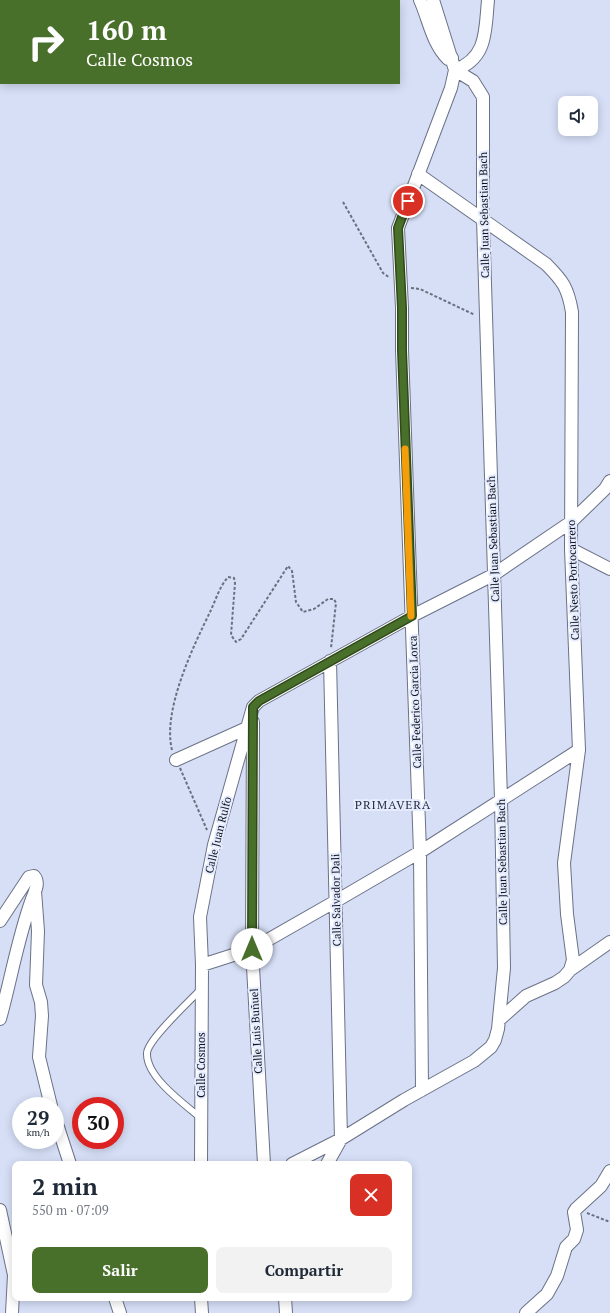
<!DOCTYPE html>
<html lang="es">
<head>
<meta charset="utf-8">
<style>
  body { margin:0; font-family:"PT Serif",serif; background:#f2f2f3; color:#1f2937; height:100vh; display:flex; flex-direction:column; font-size:15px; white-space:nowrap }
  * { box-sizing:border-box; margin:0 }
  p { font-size:13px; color:#747a83 }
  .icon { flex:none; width:22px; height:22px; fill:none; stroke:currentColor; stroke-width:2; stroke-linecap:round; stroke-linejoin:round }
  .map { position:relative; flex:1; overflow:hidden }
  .panel { position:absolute; left:12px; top:1161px; width:400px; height:140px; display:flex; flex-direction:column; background:#fff; border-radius:8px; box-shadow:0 2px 10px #0003 }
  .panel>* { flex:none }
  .top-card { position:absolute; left:0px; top:0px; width:400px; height:84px; box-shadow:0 2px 10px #0003; background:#49702a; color:#fff; overflow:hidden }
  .fabs { position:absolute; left:558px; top:96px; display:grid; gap:8px }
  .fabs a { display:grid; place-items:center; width:40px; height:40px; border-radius:8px; background:#fff; box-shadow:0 2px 10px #0003; font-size:20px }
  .speed { position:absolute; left:12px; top:1097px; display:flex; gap:8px; font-size:20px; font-weight:700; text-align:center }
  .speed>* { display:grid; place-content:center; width:52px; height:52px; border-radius:50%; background:#fff; box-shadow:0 2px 10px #0003; line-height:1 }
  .speed small { font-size:10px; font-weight:400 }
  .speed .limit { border:6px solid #d22; background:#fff; color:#111 }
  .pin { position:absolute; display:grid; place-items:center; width:34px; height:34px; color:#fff; margin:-17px; border:2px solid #fff; border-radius:50%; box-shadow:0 1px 4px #0007 }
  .me { position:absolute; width:44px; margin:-22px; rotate:0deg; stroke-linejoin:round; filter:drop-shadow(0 0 3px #0008) }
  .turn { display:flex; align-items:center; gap:14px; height:84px; padding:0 20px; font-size:18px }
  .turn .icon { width:52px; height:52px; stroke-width:2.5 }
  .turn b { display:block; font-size:28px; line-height:34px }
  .round { display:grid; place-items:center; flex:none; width:42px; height:42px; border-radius:8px; background:#f2f2f3 }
  .summary { display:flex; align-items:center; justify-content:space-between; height:68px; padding:0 20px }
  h1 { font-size:24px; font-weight:700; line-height:30px }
  .primary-button { display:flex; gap:8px; margin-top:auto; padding:8px 20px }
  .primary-button a { flex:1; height:46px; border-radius:8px; background:#49702a; color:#fff; font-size:16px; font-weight:700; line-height:46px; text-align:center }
  .primary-button a+a { background:#f2f2f3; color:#1f2937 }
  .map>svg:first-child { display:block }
</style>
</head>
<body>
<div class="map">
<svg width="610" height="1313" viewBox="0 0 610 1313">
  <rect width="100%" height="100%" fill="#d6dff6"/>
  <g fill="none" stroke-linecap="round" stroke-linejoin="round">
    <defs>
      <path id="lane" d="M201,989C190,1001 148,1039 147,1053C146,1077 184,1104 201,1118"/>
      <path id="street" d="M420,0C429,20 432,43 448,59L452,58
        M455,70C488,58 485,30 488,0
        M418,174L546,264C563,281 568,288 572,312L571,549L579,750L564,863L567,914L573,960L570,970L564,977L555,983L526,996L499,1020
        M571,549L610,569
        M253,722L252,949L264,1164
        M176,760L247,728
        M35,891L38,931L36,985L41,1002L42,1016L39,1057L51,1106
        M0,921L29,877L34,876C40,883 35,891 32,899C18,937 11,979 0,1019
        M202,965L252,949L336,901L420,852L579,750
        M570,970L610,942
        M422,1090L420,852L402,350V308L398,228L451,88L455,70L433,0
        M55,1118L70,1164
        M201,1164L202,965L200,917L214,845L253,707L259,701L412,616L493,575L571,522L605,489L610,481
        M292,1164L341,1139L404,1100L474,1061L491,1047L495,1040L498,1029L504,968L501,799L483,219V97L473,81L455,70
        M327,1164L341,1139L330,661
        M0,1210L14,1275L12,1313
        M115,1298L120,1313
        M201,1298L202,1313
        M285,1298L286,1313
        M526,1313L547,1294L557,1276L566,1247L574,1239L577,1230L574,1212L576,1209L601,1186L610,1171"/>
    </defs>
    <use href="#lane" stroke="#6b7287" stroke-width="8"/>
    <use href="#street" stroke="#6b7287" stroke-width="14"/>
    <path stroke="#6a707f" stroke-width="2" stroke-dasharray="3 2" stroke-linecap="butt" d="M343,202L383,273L390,278
      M411,288L420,289L475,315
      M172,750C162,710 194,645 211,610C216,599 220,586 228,577L234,578L235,583L231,635L236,642L241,639L288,566L292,571L296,602L303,612L314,609L328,599H334L336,603L331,648
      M180,768L207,830
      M587,1213L610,1222"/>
    <use href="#lane" stroke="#fff" stroke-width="6"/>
    <use href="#street" stroke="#fff" stroke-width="12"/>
  </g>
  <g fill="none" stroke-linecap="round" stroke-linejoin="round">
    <defs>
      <path id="route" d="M252,949L253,707L259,701L412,616L402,350V308L398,228L408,201"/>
    </defs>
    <use href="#route" stroke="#2f491b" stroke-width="10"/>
    <use href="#route" stroke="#49702a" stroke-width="7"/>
    <path stroke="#f59e0b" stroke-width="7" d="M405,449L411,616"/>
  </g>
  <g text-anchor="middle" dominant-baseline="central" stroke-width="4" stroke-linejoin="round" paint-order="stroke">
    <g font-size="11" fill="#10131b" stroke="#e5ecff">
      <text transform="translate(484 215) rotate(-91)">Calle Juan Sebastian Bach</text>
      <text transform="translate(493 539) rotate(-92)">Calle Juan Sebastian Bach</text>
      <text transform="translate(573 580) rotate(-92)">Calle Nesto Portocarrero</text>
      <text transform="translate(415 702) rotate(-92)">Calle Federico Garcia Lorca</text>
      <text transform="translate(218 835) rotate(-76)">Calle Juan Rulfo</text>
      <text transform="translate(502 862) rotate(-91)">Calle Juan Sebastian Bach</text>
      <text transform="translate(336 900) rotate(-91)">Calle Salvador Dali</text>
      <text transform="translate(256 1031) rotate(-93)">Calle Luis Buñuel</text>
      <text transform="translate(201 1065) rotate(-90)">Calle Cosmos</text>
    </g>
    <g font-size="12" letter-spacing="1" fill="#272d3e" stroke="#e5ecff">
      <text x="393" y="804">PRIMAVERA</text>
    </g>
  </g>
</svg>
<div class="fabs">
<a><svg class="icon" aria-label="sound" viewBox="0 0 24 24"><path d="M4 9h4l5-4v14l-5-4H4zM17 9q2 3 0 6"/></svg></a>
</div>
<div class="speed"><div>29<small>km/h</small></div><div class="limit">30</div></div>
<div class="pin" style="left:408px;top:201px;background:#d93025"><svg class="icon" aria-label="arrive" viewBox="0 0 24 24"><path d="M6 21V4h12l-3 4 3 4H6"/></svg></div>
<svg class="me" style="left:252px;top:949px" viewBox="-20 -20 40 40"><circle r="19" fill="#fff"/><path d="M0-13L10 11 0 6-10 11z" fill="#49702a"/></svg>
<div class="top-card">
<div class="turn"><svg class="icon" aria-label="right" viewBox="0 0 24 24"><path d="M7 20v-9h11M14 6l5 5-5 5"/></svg><div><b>160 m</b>Calle Cosmos</div></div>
</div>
<section class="panel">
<div class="summary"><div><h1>2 min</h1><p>550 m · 07:09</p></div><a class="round" style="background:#d93025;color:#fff"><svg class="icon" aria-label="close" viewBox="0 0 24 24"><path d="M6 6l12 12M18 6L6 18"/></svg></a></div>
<div class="primary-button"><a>Salir</a><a>Compartir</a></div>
</section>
</div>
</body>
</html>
